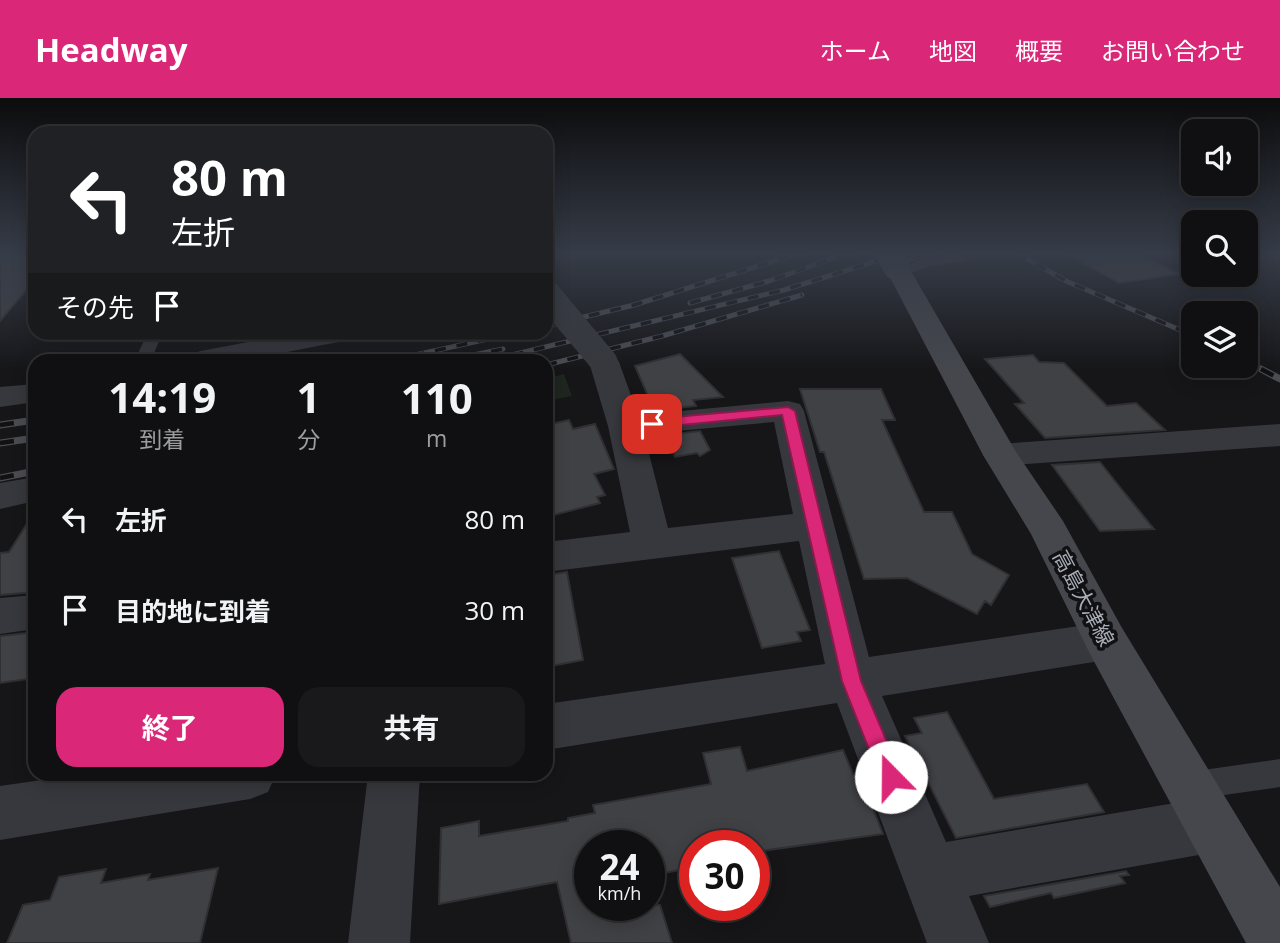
<!DOCTYPE html>
<html lang="ja">
<head>
<meta charset="utf-8">
<style>
  body { margin:0; font-family:"Open Sans","Noto Sans JP",sans-serif; background:#19191b; color:#f1f3f6; height:100vh; display:flex; flex-direction:column; font-size:26px; white-space:nowrap }
  * { box-sizing:border-box; margin:0 }
  p { font-size:23px; color:#9c9d9f }
  .icon { flex:none; width:38px; height:38px; fill:none; stroke:currentColor; stroke-width:2; stroke-linecap:round; stroke-linejoin:round }
  .map { position:relative; flex:1; overflow:hidden }
  .details { position:absolute; left:28px; top:256px; width:525px; height:427px; display:flex; flex-direction:column; background:#101012; border-radius:21px; box-shadow:0 4px 18px #0003,0 0 0 2px #303032 }
  .details>* { flex:none }
  .hud { position:absolute; left:28px; top:28px; width:525px; height:214px; border-radius:21px; box-shadow:0 4px 18px #0003,0 0 0 2px #303032; background:#202124; color:#fff; overflow:hidden }
  .fabs { position:absolute; left:1181px; top:21px; display:grid; gap:14px }
  .fabs a { display:grid; place-items:center; width:77px; height:77px; border-radius:14px; background:#101012; box-shadow:0 4px 18px #0003,0 0 0 2px #303032; font-size:35px }
  .speed { position:absolute; left:574px; top:732px; display:flex; gap:14px; font-size:35px; font-weight:700; text-align:center }
  .speed>* { display:grid; place-content:center; width:91px; height:91px; border-radius:50%; background:#101012; box-shadow:0 4px 18px #0003,0 0 0 2px #303032; line-height:1 }
  .speed small { font-size:18px; font-weight:400 }
  .speed .limit { border:10px solid #d22; background:#fff; color:#111 }
  .pin { position:absolute; display:grid; place-items:center; width:60px; height:60px; color:#fff; margin:-30px; border-radius:14px; box-shadow:0 4px 10px #0006 }
  .me { position:absolute; width:77px; margin:-38px; rotate:338deg; stroke-linejoin:round; filter:drop-shadow(0 0 5px #0008) }
  .turn { display:flex; align-items:center; gap:24px; height:147px; padding:0 28px; font-size:32px }
  .turn .icon { width:91px; height:91px; stroke-width:2.5 }
  .turn b { display:block; font-size:49px; line-height:60px }
  .then { display:flex; align-items:center; height:66px; padding:0 28px; background:#0003; gap:14px; font-size:26px }
  .eta { display:flex; justify-content:space-evenly; align-items:center; height:119px; text-align:center }
  .eta b { font-size:42px; font-weight:700; line-height:49px }
  .primary-button { display:flex; gap:14px; margin-top:auto; padding:14px 28px }
  .primary-button a { flex:1; height:80px; border-radius:21px; background:#db2777; color:#fff; font-size:28px; font-weight:700; line-height:80px; text-align:center }
  .primary-button a+a { background:#19191b; color:#f1f3f6 }
  ul { padding:0; list-style:none }
  li { display:flex; align-items:center; gap:21px; height:91px; padding:0 28px }
  li div { flex:1 }
  li b { display:block; font-size:26px }
  li em { font-style:normal }
  header { display:flex; align-items:center; gap:42px; box-sizing:border-box; height:98px; padding:0 35px; background:#db2777; color:#fff }
  header strong { font-size:33px }
  nav { display:flex; gap:38px; margin-inline-start:auto; font-size:24px }
  .map>svg:first-child { display:block }
</style>
</head>
<body>
<header>
<strong>Headway</strong>
<nav><a>ホーム</a><a>地図</a><a>概要</a><a>お問い合わせ</a></nav>
</header>
<div class="map">
<svg width="1280" height="845" viewBox="0 0 1280 845">
  <rect width="100%" height="100%" fill="#161618"/>
  <path fill="#1e261f" d="M564,276L572,298L546,303V281Z"/>
  <path fill="#404145" stroke="#303034" stroke-width="2" d="M0,155H35V182L0,223Z
    M1065,155H1136L1179,176L1119,185Z
    M680,256L723,299L693,302L696,308L660,312L648,298L635,268Z
    M1033,257L1039,264L1064,265L1107,308L1136,305L1165,332L1045,340L1015,306L1024,305L985,261Z
    M800,291H881L895,322H882L924,414H952L972,456L1009,477L991,507L985,503L977,516L907,480L864,481L824,354H820Z
    M569,322L573,331L595,326L614,371L594,376L605,397L597,399L600,405L546,419V327Z
    M700,333L710,352L700,358L697,355L675,359L665,337Z
    M1100,364L1119,388L1154,431L1100,433L1052,367Z
    M35,413V494L0,497V455L9,454Z
    M779,453L810,532L797,534L801,543L762,550L732,460Z
    M567,474L583,562L546,569V477Z
    M35,534V580L0,585V538Z
    M947,614L994,701L1087,686L1104,714L956,740L905,638L922,635L914,620Z
    M740,649L747,673L843,652L853,676L859,675L883,736L754,754V747H695V769L649,778V747H590V807H660L672,845H571L557,784L439,806L441,730L479,723V738L568,723V720L595,715L593,707L711,686L703,655Z
    M218,770L200,845H7L23,807L50,802L59,779L106,771L101,785L150,776L148,782Z
    M1126,773L1129,777L1120,778L1125,785L1054,800L1051,795L990,809L984,798Z"/>
  <g fill="none" stroke-linecap="round" stroke-linejoin="round">
    <path fill="#37383d" fill-rule="evenodd" d="M958,156L965,160L963,163L930,168L899,179L892,175L922,161Z
      M76,234H112L105,239L77,240Z
      M148,234H163L151,262H135Z
      M1280,661V689L1189,702L1179,698L1175,688L1179,678L1189,674Z"/>
    <path fill="#37383d" fill-rule="evenodd" d="M301,234H363L359,240L349,242L245,262H186L190,256L201,253Z
      M604,255L615,258L619,264L638,317L788,303L800,306L804,313L869,559L1106,524L1122,530L1129,543L1122,556L1106,562L882,598L946,744L1210,699L1229,708L1238,727L1229,746L1210,755L969,798L989,845H927L837,605L546,652V606L825,566L799,443L546,474V444L630,434L608,328L589,264L593,258ZM774,324L793,416L668,430L644,336Z
      M35,286V304L0,309V289Z
      M1280,326V348L1000,368L988,365L983,357L988,349L1000,346Z
      M35,379V403L0,411V385Z
      M35,497V531L0,536V500Z
      M83,676H276L268,694L250,701L0,742V688Z
      M368,676H420L410,845H348Z"/>
    <path fill="#45474d" fill-rule="evenodd" d="M896,161L905,163L908,168L1016,354L1063,423L1122,530L1280,789V845H1246L1090,556L1031,436L983,357L884,168L887,163Z"/>
    <defs>
      <path id="rail-far1" d="M1017,155L1066,183L1194,238
        M892,168L928,155
        M690,205L769,183L848,155
        M546,228L634,207L799,155
        M392,262L520,234
        M448,262L503,251
        M491,262L784,192L902,155
        M1246,263L1264,273
        M546,267L662,238L802,197"/>
      <path id="rail" d="M1261,271L1280,281
        M0,327L35,322
        M0,345L35,340
        M0,380L35,373"/>
    </defs>
    <use href="#rail-far1" stroke="#4a4c52" stroke-width="5"/>
    <use href="#rail" stroke="#4a4c52" stroke-width="7"/>
    <use href="#rail-far1" stroke="#111113" stroke-width="3.5" stroke-dasharray="11" stroke-linecap="butt"/>
    <use href="#rail" stroke="#111113" stroke-width="4.5" stroke-dasharray="14" stroke-linecap="butt"/>
    <path stroke="#37383d" stroke-width="27" d="M548,197L604,264"/>
    <path stroke="#45474d" stroke-width="27" d="M889,155L896,168"/>
  </g>
  <linearGradient id="sky" x2="0" y2="1"><stop stop-color="#0c0c0d"/><stop offset="0.57" stop-color="#363c48"/><stop offset="1" stop-color="#363c48" stop-opacity="0"/></linearGradient>
  <rect width="1280" height="273" fill="url(#sky)"/>
  <path fill="#db2777" stroke="#8e194d" stroke-width="2" d="M788,309L795,313L861,583L902,679L898,687L891,690L883,687L842,583L782,317L652,330L645,326L652,321Z"/>
  <g text-anchor="middle" dominant-baseline="central" stroke-width="7" stroke-linejoin="round" paint-order="stroke">
    <g font-size="21" fill="#a8adb8" stroke="#111113">
      <text transform="translate(1084 500) rotate(62)">高島大津線</text>
    </g>
  </g>
</svg>
<div class="fabs">
<a><svg class="icon" aria-label="sound" viewBox="0 0 24 24"><path d="M4 9h4l5-4v14l-5-4H4zM17 9q2 3 0 6"/></svg></a>
<a><svg class="icon" aria-label="search" viewBox="0 0 24 24"><circle cx="10" cy="10" r="6"/><path d="M15 15l6 6"/></svg></a>
<a><svg class="icon" aria-label="layers" viewBox="0 0 24 24"><path d="M12 4l9 5-9 5-9-5zM3 14l9 5 9-5"/></svg></a>
</div>
<div class="speed"><div>24<small>km/h</small></div><div class="limit">30</div></div>
<div class="pin" style="left:652px;top:326px;background:#d93025"><svg class="icon" aria-label="arrive" viewBox="0 0 24 24"><path d="M6 21V4h12l-3 4 3 4H6"/></svg></div>
<svg class="me" style="left:891px;top:679px" viewBox="-20 -20 40 40"><circle r="19" fill="#fff"/><path d="M0-13L10 11 0 6-10 11z" fill="#db2777"/></svg>
<div class="hud">
<div class="turn"><svg class="icon" aria-label="left" viewBox="0 0 24 24"><path d="M17 20v-9H6M10 6l-5 5 5 5"/></svg><div><b>80 m</b>左折</div></div>
<div class="then">その先<svg class="icon" aria-label="arrive" viewBox="0 0 24 24"><path d="M6 21V4h12l-3 4 3 4H6"/></svg></div>
</div>
<section class="details">
<div class="eta">
<div><b>14:19</b><p>到着</p></div>
<div><b>1</b><p>分</p></div>
<div><b>110</b><p>m</p></div>
</div>
<ul>
<li><svg class="icon" aria-label="left" viewBox="0 0 24 24"><path d="M17 20v-9H6M10 6l-5 5 5 5"/></svg><div><b>左折</b></div><em>80 m</em></li>
<li><svg class="icon" aria-label="arrive" viewBox="0 0 24 24"><path d="M6 21V4h12l-3 4 3 4H6"/></svg><div><b>目的地に到着</b></div><em>30 m</em></li>
</ul>
<div class="primary-button"><a>終了</a><a>共有</a></div>
</section>
</div>
</body>
</html>
